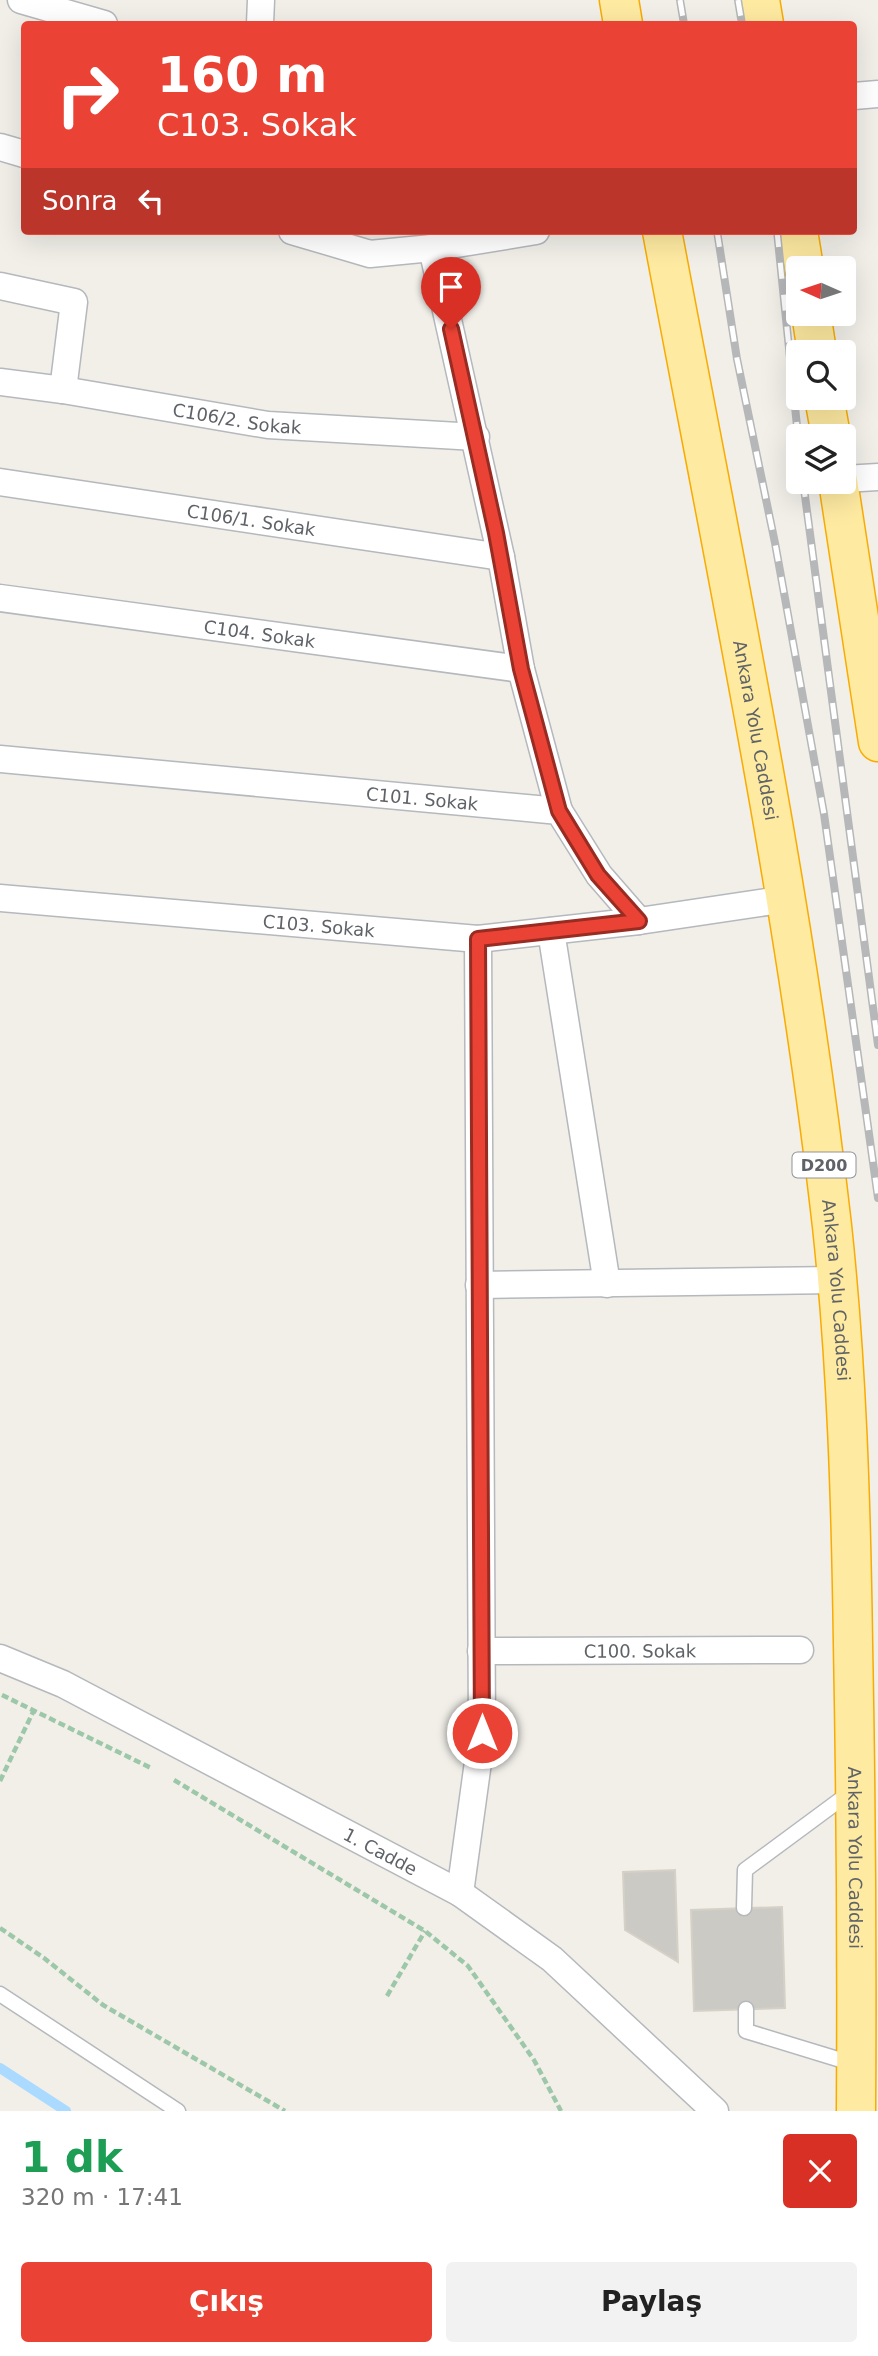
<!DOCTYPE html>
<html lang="tr">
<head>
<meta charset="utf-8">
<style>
  body { margin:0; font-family:"DejaVu Sans",sans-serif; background:#f2f2f2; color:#222; height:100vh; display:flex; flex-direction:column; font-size:26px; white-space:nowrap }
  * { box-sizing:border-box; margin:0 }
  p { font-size:23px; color:#767676 }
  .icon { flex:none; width:38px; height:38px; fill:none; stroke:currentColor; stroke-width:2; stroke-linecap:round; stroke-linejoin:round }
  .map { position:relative; height:2111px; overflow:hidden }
  .details { display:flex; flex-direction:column; background:#fff; flex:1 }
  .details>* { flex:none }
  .top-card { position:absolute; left:21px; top:21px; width:836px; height:214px; border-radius:7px; box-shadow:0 7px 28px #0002; background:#ea4335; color:#fff; overflow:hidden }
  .needle { width:46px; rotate:273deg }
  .tools { position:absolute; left:786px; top:256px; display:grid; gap:14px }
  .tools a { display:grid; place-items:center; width:70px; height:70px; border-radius:7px; background:#fff; box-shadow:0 7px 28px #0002; font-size:35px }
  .pin { position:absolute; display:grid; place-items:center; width:60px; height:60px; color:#fff; margin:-72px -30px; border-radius:50% 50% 50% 0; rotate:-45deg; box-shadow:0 0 7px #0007 }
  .pin .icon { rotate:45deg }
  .me { position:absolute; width:77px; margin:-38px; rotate:0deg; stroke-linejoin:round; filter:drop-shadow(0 0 5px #0008) }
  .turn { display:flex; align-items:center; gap:24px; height:147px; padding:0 21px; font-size:32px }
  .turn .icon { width:91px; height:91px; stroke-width:2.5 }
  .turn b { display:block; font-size:49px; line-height:60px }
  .then { display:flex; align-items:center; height:66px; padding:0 21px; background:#0003; gap:14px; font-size:26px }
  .round { display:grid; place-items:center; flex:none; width:74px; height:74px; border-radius:7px; background:#f2f2f2 }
  .summary { display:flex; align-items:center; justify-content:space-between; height:119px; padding:0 21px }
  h1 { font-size:42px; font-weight:600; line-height:52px; color:#1e9e55 }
  .action { display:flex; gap:14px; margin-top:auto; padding:14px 21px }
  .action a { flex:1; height:80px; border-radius:7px; background:#ea4335; color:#fff; font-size:28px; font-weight:600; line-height:80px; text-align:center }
  .action a+a { background:#f2f2f2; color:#222 }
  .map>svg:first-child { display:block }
</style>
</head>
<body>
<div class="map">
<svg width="878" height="2111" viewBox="0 0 878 2111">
  <rect width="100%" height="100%" fill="#f1efe8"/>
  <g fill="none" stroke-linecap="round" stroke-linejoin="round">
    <path stroke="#aadaff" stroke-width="10" d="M0,2068L66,2111"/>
  </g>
  <path fill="#cccac5" stroke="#d6d1c6" stroke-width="2" d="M675,1870L678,1962L625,1930L623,1872Z
    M782,1907L785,2008L694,2011L691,1910Z"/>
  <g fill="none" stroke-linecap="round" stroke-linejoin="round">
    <defs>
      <path id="service" d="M744,1908L745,1870L852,1791
        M0,1994L178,2111
        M746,2009V2031L854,2064"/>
      <g id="minor">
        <path d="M21,0L104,24"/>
        <path d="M260,24L261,0"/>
        <path d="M854,96L878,94"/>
        <path d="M0,147L24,154"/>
        <path d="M292,231L370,254L432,248L536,231"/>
        <path d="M432,248L501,557L521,669L559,811"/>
        <path d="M0,286L74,302L63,390"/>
        <path id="s1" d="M0,382L63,390L268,425L476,437"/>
        <path d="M844,479L878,477"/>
        <path id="s2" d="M0,482L501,557"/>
        <path id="s3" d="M0,598L521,669"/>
        <path id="s4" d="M0,759L559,811L599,875L639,921L787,899"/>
        <path id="s5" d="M0,898L478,939L639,921"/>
        <path d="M551,931L607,1284"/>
        <path d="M479,1285L836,1280"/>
        <path id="s6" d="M481,1651L800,1650"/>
        <path id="s7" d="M0,1658L63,1684L460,1893L552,1959L715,2111"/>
        <path d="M460,1893L482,1733L478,939"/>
      </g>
      <g id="trunk">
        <path d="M619,0L623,24"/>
        <path d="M760,0L764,24"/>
        <path id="s8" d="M662,231C724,562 794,892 832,1226C847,1365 851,1505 853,1644C856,1800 857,1955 856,2111"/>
        <path d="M798,231L804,268"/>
        <path d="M811,313L817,352"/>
        <path d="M824,397L831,436"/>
        <path d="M838,481L878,742"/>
      </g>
    </defs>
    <use href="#service" stroke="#b5b8bc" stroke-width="17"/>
    <use href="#minor" stroke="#b5b8bc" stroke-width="29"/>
    <use href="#trunk" stroke="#f9ab00" stroke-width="41"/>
    <path stroke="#9cc7a9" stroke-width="4.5" stroke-dasharray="7 3.5" stroke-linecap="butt" d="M2,1695L151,1768
      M174,1780L425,1931L468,1966L534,2060L561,2111
      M0,1781L34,1710
      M0,1928L44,1958L103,2005L285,2111
      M387,1996L425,1931"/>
    <use href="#service" stroke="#fff" stroke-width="14"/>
    <use href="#minor" stroke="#fff" stroke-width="26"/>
    <use href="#trunk" stroke="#feeaa1" stroke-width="38"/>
    <defs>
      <path id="rail" d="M680,0L684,24
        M738,0L742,24
        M717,231L737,359L775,543L824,814L878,1198
        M777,231L798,436
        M803,481L878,1045"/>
    </defs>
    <use href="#rail" stroke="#b6b7b8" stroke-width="8"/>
    <use href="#rail" stroke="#fff" stroke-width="5" stroke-dasharray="16" stroke-linecap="butt"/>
  </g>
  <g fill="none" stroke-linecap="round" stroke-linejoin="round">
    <defs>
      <path id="route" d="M451,329L496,533L521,669L559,811L598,875L639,921L478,939L482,1733"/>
    </defs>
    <use href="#route" stroke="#982c22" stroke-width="18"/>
    <use href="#route" stroke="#ea4335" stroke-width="12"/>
  </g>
  <g text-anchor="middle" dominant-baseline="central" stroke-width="5" stroke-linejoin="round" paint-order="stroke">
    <rect fill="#fff" stroke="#8f9295" stroke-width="2" x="792.5" y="1152.5" width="63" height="25" rx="5"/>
    <g font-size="16" font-weight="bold" fill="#5f6368">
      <text x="824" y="1165">D200</text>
    </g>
    <g font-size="18" fill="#5f6368" stroke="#fff">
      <text stroke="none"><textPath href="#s1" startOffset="240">C106/2. Sokak</textPath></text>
      <text stroke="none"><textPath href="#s2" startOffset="254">C106/1. Sokak</textPath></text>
      <text stroke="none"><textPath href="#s3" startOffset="262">C104. Sokak</textPath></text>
      <text stroke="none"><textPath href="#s8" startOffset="508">Ankara Yolu Caddesi</textPath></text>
      <text stroke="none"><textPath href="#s4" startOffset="424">C101. Sokak</textPath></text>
      <text stroke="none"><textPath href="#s5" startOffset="320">C103. Sokak</textPath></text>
      <text stroke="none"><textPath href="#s8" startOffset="1074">Ankara Yolu Caddesi</textPath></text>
      <text stroke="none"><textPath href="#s6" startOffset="159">C100. Sokak</textPath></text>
      <text stroke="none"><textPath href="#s7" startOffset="427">1. Cadde</textPath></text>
      <text stroke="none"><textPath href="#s8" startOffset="1642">Ankara Yolu Caddesi</textPath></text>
    </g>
  </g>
</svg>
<div class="tools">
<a><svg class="needle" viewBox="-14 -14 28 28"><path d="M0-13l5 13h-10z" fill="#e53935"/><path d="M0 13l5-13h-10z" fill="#767676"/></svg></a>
<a><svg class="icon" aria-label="search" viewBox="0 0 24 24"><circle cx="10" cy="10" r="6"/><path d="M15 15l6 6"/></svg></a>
<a><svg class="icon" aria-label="layers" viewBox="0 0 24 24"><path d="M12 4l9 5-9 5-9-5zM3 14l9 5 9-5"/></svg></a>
</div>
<div class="pin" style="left:451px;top:329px;background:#d93025"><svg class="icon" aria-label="arrive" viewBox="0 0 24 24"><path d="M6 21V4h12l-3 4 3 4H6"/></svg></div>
<svg class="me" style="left:482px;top:1733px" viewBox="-20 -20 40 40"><circle r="17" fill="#ea4335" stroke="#fff" stroke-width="3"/><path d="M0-11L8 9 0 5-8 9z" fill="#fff"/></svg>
<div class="top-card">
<div class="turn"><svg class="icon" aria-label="right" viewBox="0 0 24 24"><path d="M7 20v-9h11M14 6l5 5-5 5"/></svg><div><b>160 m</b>C103. Sokak</div></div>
<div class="then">Sonra<svg class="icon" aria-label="left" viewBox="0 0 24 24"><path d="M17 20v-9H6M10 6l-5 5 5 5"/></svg></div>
</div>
</div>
<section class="details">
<div class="summary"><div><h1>1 dk</h1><p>320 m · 17:41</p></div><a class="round" style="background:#d93025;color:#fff"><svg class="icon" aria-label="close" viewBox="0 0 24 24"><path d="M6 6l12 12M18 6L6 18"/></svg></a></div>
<div class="action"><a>Çıkış</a><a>Paylaş</a></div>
</section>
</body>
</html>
